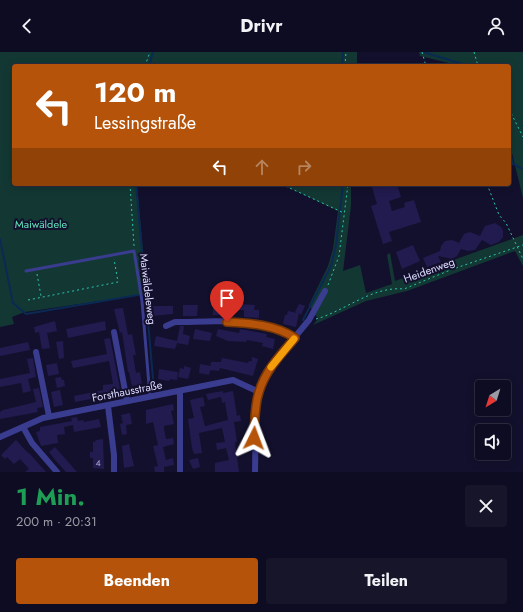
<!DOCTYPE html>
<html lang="de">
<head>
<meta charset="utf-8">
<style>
  body { margin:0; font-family:Jost,sans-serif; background:#17152a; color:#f1f3f6; height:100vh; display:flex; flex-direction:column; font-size:15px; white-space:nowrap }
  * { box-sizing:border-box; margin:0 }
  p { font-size:13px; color:#9b9ba5 }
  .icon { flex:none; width:22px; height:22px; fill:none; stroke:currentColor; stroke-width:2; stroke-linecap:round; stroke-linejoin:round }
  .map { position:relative; height:420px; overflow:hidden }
  .sheet { display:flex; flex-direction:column; background:#0e0c22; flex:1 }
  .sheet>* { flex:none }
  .banner { position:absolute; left:12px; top:12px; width:499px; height:122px; border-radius:4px; box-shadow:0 2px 10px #0003,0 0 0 1px #2e2c40; background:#b45309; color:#fff; overflow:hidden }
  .needle { width:26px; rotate:218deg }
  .buttons { position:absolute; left:475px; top:328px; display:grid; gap:8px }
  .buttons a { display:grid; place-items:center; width:36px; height:36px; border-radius:4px; background:#0e0c22; box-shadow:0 2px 10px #0003,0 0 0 1px #2e2c40; font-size:20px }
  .pin { position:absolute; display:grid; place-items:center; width:34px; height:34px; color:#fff; margin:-41px -17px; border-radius:50% 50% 50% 0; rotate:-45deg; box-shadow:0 0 4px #0007 }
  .pin .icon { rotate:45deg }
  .me { position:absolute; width:44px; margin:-22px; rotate:3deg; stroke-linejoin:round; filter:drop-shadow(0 0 3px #0008) }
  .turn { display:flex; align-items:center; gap:14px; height:84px; padding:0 16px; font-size:18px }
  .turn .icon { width:52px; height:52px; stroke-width:2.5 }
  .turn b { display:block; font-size:28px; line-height:34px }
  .lanes { display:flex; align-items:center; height:38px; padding:0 16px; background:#0003; justify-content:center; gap:20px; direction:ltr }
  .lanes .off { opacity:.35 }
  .round { display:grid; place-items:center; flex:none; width:42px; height:42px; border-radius:4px; background:#17152a }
  .headline { display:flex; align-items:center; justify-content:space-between; height:68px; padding:0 16px }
  h1 { font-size:24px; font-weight:700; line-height:30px; color:#1e9e55 }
  .action { display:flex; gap:8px; margin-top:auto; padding:8px 16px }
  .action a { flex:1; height:46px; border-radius:4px; background:#b45309; color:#fff; font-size:16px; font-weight:700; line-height:46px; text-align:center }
  .action a+a { background:#17152a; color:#f1f3f6 }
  header { display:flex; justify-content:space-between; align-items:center; height:52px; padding:0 16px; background:#0e0c22; font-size:18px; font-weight:700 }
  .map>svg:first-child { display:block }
</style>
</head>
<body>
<header><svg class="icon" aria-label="back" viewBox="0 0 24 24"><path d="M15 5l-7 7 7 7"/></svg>Drivr<svg class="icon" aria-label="person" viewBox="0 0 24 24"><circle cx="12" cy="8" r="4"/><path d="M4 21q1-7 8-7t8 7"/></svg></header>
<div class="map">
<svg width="523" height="420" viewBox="0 0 523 420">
  <rect width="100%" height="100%" fill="#13102d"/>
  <path fill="#133834" d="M0,0H357V14H14V132H137L147,242L25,260L12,265L14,272L0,275Z
    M419,0H523V146L509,89V14H461L420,4Z
    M281,132H351V154L343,219L360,213L366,241L392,232L387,203L390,201L395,229L523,183V214L515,199L407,239L366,249L313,273L318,267L309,253L328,214L333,197L338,159Z"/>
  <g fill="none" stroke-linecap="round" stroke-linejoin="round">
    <path stroke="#0a2a53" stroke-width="2" d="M423,0L469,14
      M149,14L153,0
      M342,14L343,0
      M509,96L513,112L523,117
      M136,132L154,338
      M0,187L13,251L26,262L138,243
      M303,268L331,214L336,194L343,132"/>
  </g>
  <path fill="#221b4f" d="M371,132H397L401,145L389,149L392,159L405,155L404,151L414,148L421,170L389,180L392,189L383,192L371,154L377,152Z
    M495,171L501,175L503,179V185L499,190L491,193L482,188L475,198L468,199L461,197L457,204L452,207L438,204L441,210L427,215L423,206L440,199L441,194L445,189L452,188L459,191L464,182L470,180L480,184L485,174Z
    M413,193L420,209L402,217L396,200Z
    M239,252L255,253L254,258H259V266L244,265V258H238Z
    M299,252L305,254L301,263L299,261L296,275L283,272L285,263H287L288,259L297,261L295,260Z
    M183,253H198L197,264H183Z
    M232,253V263H213V254Z
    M151,254H173V262L151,264Z
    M123,256L128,283L132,282L136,303H133L136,321L140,320L142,332L132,334L129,320H128L122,280L120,281L114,257Z
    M55,269L57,279L47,281L50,296L42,297L39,280L35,281L34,275Z
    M105,269L106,278L68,286L66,277Z
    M180,274H184L183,282L190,284L188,293L177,291L175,297L154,294L156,284L177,289Z
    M195,277L212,281L210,289L193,287Z
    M218,277L239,281L240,277L267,282L266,285L275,287L273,297L262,294L263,291L247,288L246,290L228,289L216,284Z
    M110,286L120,337L117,338L118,342L75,350L74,344L103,338V333L113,332L109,309L73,316L71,309L107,302L104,287Z
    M63,289L64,306L59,307L56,290Z
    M28,290L30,298L0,304V296Z
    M252,305L258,307L253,324L220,316L219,319L210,318L211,310H221L222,306L248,311L249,309H252Z
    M33,306L36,325L28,327L31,339L23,341L21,331L0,335V327L30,321L27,307Z
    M57,311L59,322L48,324L46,313Z
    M200,312L211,314L209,323L199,321Z
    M184,314L191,316L188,327L178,325L180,316L184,317Z
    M159,317L178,320L177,328L170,327L169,329L158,327Z
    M61,325L62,328H64L65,334L57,336L55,326Z
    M39,336L43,355L37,356L38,360L0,367V360L3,358L36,350L33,337Z
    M60,338L63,353L54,355L51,340Z
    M223,339V341L233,339L237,364L240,363L241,369L234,370L237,390H235L239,420H215V411L229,408L226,396L217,398L216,391L225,390L222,376L199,381L202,401L194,402L192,396L188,367L194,366L190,348L203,345L205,354L200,355L205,374L228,368L225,350L222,351L221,345L208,348L206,342Z
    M173,352L174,358L171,359L174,372L164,374V377L166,387L173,386L174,392L163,395L166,408L173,406L174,413L164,415V420H155L154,415L158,414L153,394L158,393L153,370L146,372V358Z
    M130,361L132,372L126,373L127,382L122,383L120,372L123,371L121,363Z
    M77,365L78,369L83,368L84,370L99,367L101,375L74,380L73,373L64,375L65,382L57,383L58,391L41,394L36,380L40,379V375L72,369L71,366Z
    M103,387L104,417L93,416V406H90V400H93V390H95L96,388Z
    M16,388L27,400L30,402L46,420H25L29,417L20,407L14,412L7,405L5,407L1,403Z
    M129,392L134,414L124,416L122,394Z
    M55,395L77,420H66L56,409L49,400Z
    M198,406L200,415L193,417L189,408Z"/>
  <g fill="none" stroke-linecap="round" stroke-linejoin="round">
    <path stroke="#2ac6b1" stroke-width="1" stroke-dasharray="2 3" stroke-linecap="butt" d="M422,0L426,14
      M474,0L478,14
      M145,14L150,0
      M345,14L346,0
      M509,57L523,85
      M130,132L134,194
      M281,132L344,161
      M487,132L499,163L506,171L523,207
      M37,222L41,244
      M328,233L339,204L348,132
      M28,248L118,230L114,207
      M316,267C345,259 372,234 404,237L453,217L523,193"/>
    <path stroke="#393c8f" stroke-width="3" d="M26,219L134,199L142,249L150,345"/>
    <path stroke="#393c8f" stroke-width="6" d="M166,274L175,270C211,270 265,264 295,286
      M114,280L127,349
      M36,300L49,364
      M180,339V420
      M108,354L114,403V420
      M23,375L32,391L57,420
      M0,385L43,366L233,328L259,340
      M255,420L256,356L259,340L276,308L309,268L325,239"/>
  </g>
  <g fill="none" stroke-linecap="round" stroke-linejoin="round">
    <defs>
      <path id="route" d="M227,270C250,271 276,273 295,286C281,302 265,319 259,340C254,355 255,371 254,386"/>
    </defs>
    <use href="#route" stroke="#753606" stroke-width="10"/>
    <use href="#route" stroke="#b45309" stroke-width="7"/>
    <path stroke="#f59e0b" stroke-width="7" d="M271,315L294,287"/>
  </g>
  <g text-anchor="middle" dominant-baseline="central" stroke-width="4" stroke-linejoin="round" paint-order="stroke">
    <g font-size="9" fill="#afacd3">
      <text x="98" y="410">4</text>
    </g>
    <g font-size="11" fill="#60e7bc" stroke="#13102d">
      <text x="41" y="172">Maiwäldele</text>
    </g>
    <g font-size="11" fill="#dedcff" stroke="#13102d">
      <text transform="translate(429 218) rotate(-20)">Heidenweg</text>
      <text transform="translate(148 237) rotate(83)">Maiwäldeleweg</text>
      <text transform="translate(127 339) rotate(-11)">Forsthausstraße</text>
    </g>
  </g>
</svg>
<div class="buttons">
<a><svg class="needle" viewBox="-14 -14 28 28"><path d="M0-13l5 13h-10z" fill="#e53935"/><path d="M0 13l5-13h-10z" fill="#9b9ba5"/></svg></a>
<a><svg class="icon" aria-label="sound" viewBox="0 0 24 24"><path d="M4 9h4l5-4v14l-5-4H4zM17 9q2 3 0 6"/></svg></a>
</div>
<div class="pin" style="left:227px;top:270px;background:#d93025"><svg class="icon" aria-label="arrive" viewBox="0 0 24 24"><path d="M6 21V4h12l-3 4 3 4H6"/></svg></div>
<svg class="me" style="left:254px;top:386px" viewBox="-20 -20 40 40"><path d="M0-17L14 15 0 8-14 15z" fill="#b45309" stroke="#fff" stroke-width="4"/></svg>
<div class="banner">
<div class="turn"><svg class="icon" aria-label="left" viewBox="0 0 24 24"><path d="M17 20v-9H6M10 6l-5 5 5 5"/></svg><div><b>120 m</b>Lessingstraße</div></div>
<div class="lanes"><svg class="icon" aria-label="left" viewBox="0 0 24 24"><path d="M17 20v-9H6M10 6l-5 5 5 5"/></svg><svg class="icon off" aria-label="ahead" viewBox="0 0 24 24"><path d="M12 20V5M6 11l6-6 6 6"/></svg><svg class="icon off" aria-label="right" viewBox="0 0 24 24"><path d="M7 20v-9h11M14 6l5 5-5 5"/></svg></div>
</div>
</div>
<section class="sheet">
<div class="headline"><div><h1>1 Min.</h1><p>200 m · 20:31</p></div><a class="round"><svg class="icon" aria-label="close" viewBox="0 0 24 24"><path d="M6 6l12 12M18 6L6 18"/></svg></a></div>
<div class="action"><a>Beenden</a><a>Teilen</a></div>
</section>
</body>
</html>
